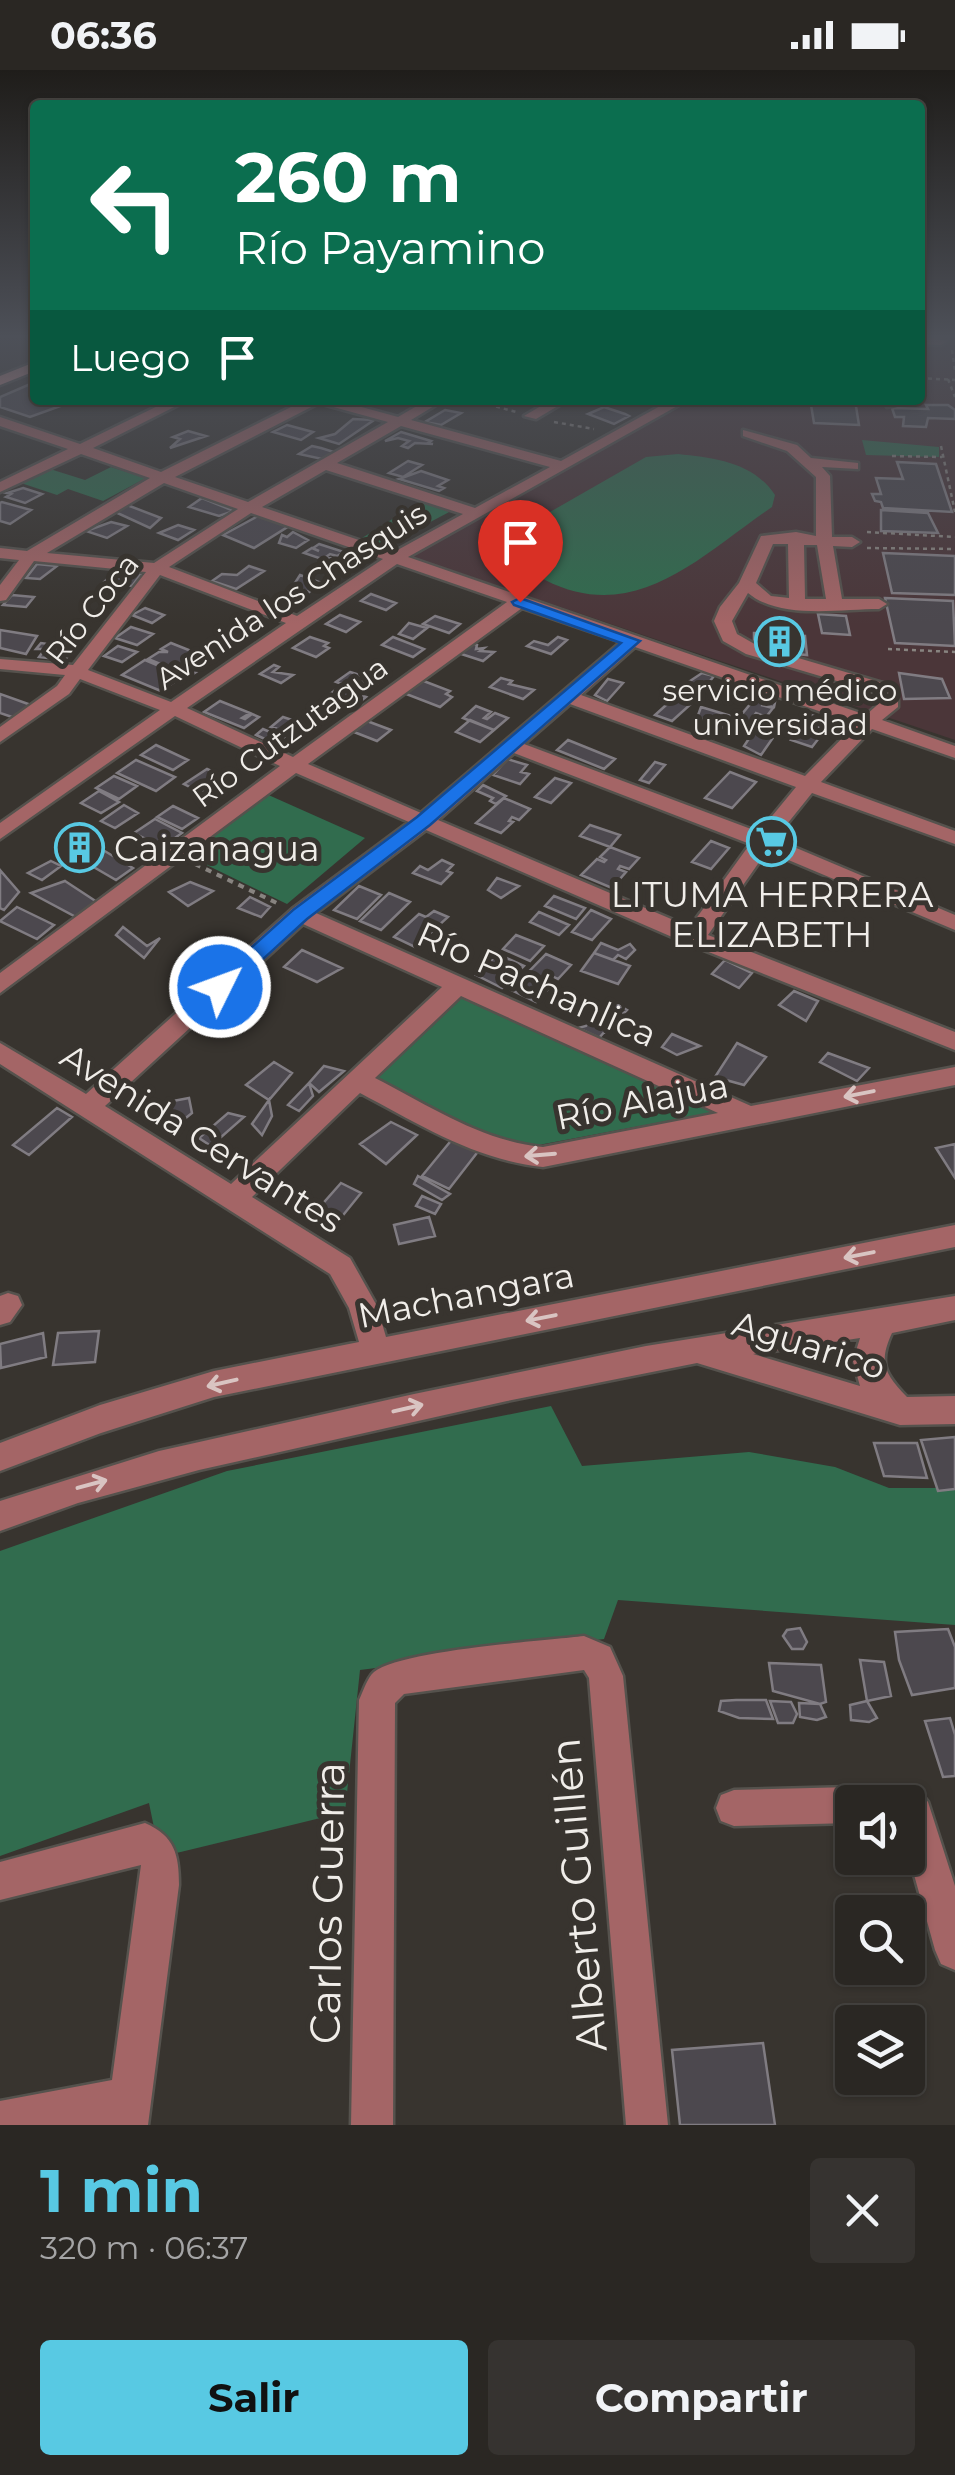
<!DOCTYPE html>
<html lang="es">
<head>
<meta charset="utf-8">
<style>
  body { margin:0; font-family:Montserrat,sans-serif; background:#363330; color:#f1f3f6; height:100vh; display:flex; flex-direction:column; font-size:38px; white-space:nowrap }
  * { box-sizing:border-box; margin:0 }
  p { font-size:32px; color:#a5a5a6 }
  .icon { flex:none; width:55px; height:55px; fill:none; stroke:currentColor; stroke-width:2; stroke-linecap:round; stroke-linejoin:round }
  .map { position:relative; height:2055px; overflow:hidden }
  .side { display:flex; flex-direction:column; background:#2a2723; flex:1 }
  .side>* { flex:none }
  .guide { position:absolute; left:30px; top:30px; width:895px; height:305px; border-radius:10px; box-shadow:0 2px 8px #0004,0 0 0 2px #464441; background:#0b6e4f; color:#fff; overflow:hidden }
  .buttons { position:absolute; left:835px; top:1715px; display:grid; gap:20px }
  .buttons a { display:grid; place-items:center; width:90px; height:90px; border-radius:10px; background:#2a2723; box-shadow:0 2px 8px #0004,0 0 0 2px #464441; font-size:50px }
  .pin { position:absolute; display:grid; place-items:center; width:85px; height:85px; color:#fff; margin:-102px -42px; border-radius:50% 50% 50% 0; rotate:-45deg; box-shadow:0 0 10px #0007 }
  .pin .icon { rotate:45deg }
  .me { position:absolute; width:110px; margin:-55px; rotate:48deg; stroke-linejoin:round; filter:drop-shadow(0 0 8px #0008) }
  .turn { display:flex; align-items:center; gap:35px; height:210px; padding:0 40px; font-size:45px }
  .turn .icon { width:130px; height:130px; stroke-width:2.5 }
  .turn b { display:block; font-size:70px; line-height:85px }
  .then { display:flex; align-items:center; height:95px; padding:0 40px; background:#0003; gap:20px; font-size:38px }
  .round { display:grid; place-items:center; flex:none; width:105px; height:105px; border-radius:10px; background:#363330 }
  .overview { display:flex; align-items:center; justify-content:space-between; height:170px; padding:0 40px }
  h1 { font-size:60px; font-weight:700; line-height:75px; color:#58c9e3 }
  .primary-button { display:flex; gap:20px; margin-top:auto; padding:20px 40px }
  .primary-button a { flex:1; height:115px; border-radius:10px; background:#58c9e3; color:#111; font-size:40px; font-weight:700; line-height:115px; text-align:center }
  .primary-button a+a { background:#363330; color:#f1f3f6 }
  .status { display:flex; justify-content:space-between; align-items:center; height:70px; padding:0 50px; background:#2a2723; direction:ltr }
  .status svg { height:28px; fill:currentColor }
  .map>svg:first-child { display:block }
</style>
</head>
<body>
<div class="status"><b>06:36</b><svg viewBox="0 0 49 12"><path d="M0 12V9h3v3zM5 12V6h3v6zM10 12V3h3v9zM15 12V0h3v12zM26 1h20v11H26zM47 4h2v5h-2z"/></svg></div>
<div class="map">
<svg width="955" height="2055" viewBox="0 0 955 2055">
  <rect width="100%" height="100%" fill="#38342f"/>
  <path fill="#4b3639" d="M920,267H955V670L406,485L694,330H920Z"/>
  <path fill="#316c4e" d="M862,370L939,377V387L866,385Z
    M678,384C715,388 753,392 775,425L772,437C700,486 636,556 545,510C529,502 512,495 502,479L508,466L646,387Z
    M111,397L146,408L103,431L68,419L57,425L21,413L50,399L85,410Z
    M423,430L453,440L385,476L362,468Z
    M264,723L365,768L287,834L184,784Z
    M457,922L715,1042L517,1079L367,1009Z
    M551,1336L582,1396L749,1382L835,1397L889,1418H955V1555L618,1530L604,1569L360,1600L345,1742L160,1787L149,1733L0,1786V1481L227,1401Z"/>
  <path fill="#4c484e" stroke="#807c82" stroke-width="2.5" d="M35,312V330H77L30,347L0,337V327Z
    M801,330H855L859,355L814,353L811,335L802,334Z
    M926,335H948L955,340V349L928,348L926,357L903,356L904,347H895L892,338L928,339Z
    M604,337L625,344L629,346L614,354L588,344Z
    M445,340L461,343L441,355L425,352Z
    M353,349L374,350L339,374L319,368L335,364Z
    M287,355L313,362L301,370L273,362Z
    M188,361L206,366L170,378L180,369L173,367Z
    M401,362L431,371L428,373L433,374L415,373L408,378L402,376L409,371L398,368L385,371Z
    M312,376L321,378L334,382L322,389L299,384Z
    M408,391L422,395L403,407L389,403Z
    M897,392L936,394L952,442L883,438L881,432L875,431L872,424H881L876,408L903,409Z
    M421,401L448,410L438,416L444,418L439,421L399,409Z
    M23,418L42,424L25,433L6,427L11,424L7,423Z
    M202,428L234,441L219,446L189,437Z
    M0,433L2,432L31,440L10,454L0,451Z
    M127,435L161,448L150,458L113,441Z
    M881,440L928,443L938,463L881,461Z
    M258,446L289,456L254,478L223,465Z
    M111,452L127,456L107,468L86,461Z
    M178,455L194,460L178,470L159,463Z
    M293,462L308,470L296,478L279,473L282,465L287,467Z
    M319,474L344,482L337,486L330,484L326,487L330,488L328,491L304,483L312,478L319,481L313,478Z
    M883,483L955,486V525L892,523Z
    M37,494L57,496L40,509L26,508Z
    M249,496L264,501L236,519L212,511L222,504L237,505Z
    M119,498L144,500L132,516L103,513Z
    M300,505L322,513L309,522L293,516Z
    M371,524L396,533L386,540L361,531Z
    M12,525L34,527L26,537L3,535Z
    M885,528L953,531L955,576L895,573Z
    M145,538L164,545L152,553L132,545Z
    M818,544L846,546L850,565L822,563Z
    M340,545L360,552L346,562L326,554Z
    M435,546L460,554L449,563L423,554Z
    M409,553L427,558L413,569L399,564Z
    M131,557L153,564L137,575L115,568Z
    M0,560L37,566L26,584L0,578Z
    M754,563L805,566L807,585L796,584L791,590L754,577Z
    M310,567L328,573L324,576L329,578L316,587L293,578Z
    M393,567L424,579L413,587L382,575Z
    M558,567L567,570L551,584L527,576L534,571L548,575Z
    M58,571L75,576L65,590L39,587L45,579H36L41,573L55,575Z
    M468,571L477,575L476,579L484,578L480,581L494,582L483,591L455,582Z
    M171,573L214,590L190,606L148,589L159,582H168L161,579Z
    M118,576L137,582L122,592L104,586Z
    M145,590L183,606L161,621L122,605Z
    M274,595L279,597L273,602L293,605L281,613L260,604Z
    M350,602L360,605L354,610L377,614L366,623L336,612Z
    M702,603L714,606L695,630L675,621Z
    M899,603L942,609L950,628L904,629Z
    M501,608L512,611L509,614L534,620L523,629L490,617Z
    M608,609L623,613L607,631L595,625Z
    M421,610L450,621L446,624L452,627L440,637L401,622Z
    M339,617L366,627L351,639L346,637L352,631L324,629Z
    M0,624L31,635L15,648L0,643Z
    M757,626L775,632L774,637L761,635L773,638L766,647L756,643L753,647L764,650L758,657L737,650Z
    M675,627L692,633L672,651L655,645Z
    M220,631L250,643L242,648L245,649L252,644L259,647L244,658L204,642Z
    M476,636L491,642L484,648L487,649L495,643L508,648L494,660L463,648Z
    M701,637L731,646L714,668L702,663L708,650L697,648Z
    M811,645L832,652L826,660L816,657L810,665L819,668L812,677L791,670Z
    M283,647L301,653L277,673L269,670L274,664L267,670L256,665L263,659L270,662L275,658L271,657Z
    M470,650L494,660L480,672L456,662Z
    M367,651L391,660L377,671L354,662Z
    M754,661L777,662L761,685L744,676Z
    M568,670L615,689L604,699L557,680Z
    M156,675L188,690L173,700L141,685Z
    M507,689L527,695L521,702L529,704L520,714L493,705Z
    M136,690L175,707L156,721L117,703Z
    M655,692L665,695L649,713L640,710Z
    M207,699L225,707L202,723L184,714Z
    M730,702L756,712L732,738L705,728Z
    M114,706L137,716L119,729L96,718Z
    M555,708L571,713L551,733L535,727Z
    M483,715L506,726L496,734L490,731L493,728L477,721Z
    M99,721L119,732L101,743L81,733Z
    M504,728L530,739L519,750L512,747L509,751L513,752L501,763L476,753Z
    M124,735L138,743L115,758L101,751Z
    M173,736L198,748L182,759L157,747Z
    M155,749L182,763L162,777L134,763Z
    M590,755L620,765L610,777L580,766Z
    M79,765L101,776L79,792L57,780Z
    M711,771L729,778L711,799L692,792Z
    M610,777L639,788L629,799L620,796L618,799L626,802L612,818L581,805L597,789L604,792L606,790L600,787Z
    M103,780L133,798L116,810L85,792Z
    M442,790L453,795L447,801L452,803L441,814L413,803L420,796L428,800Z
    M51,791L61,796L42,810L28,803Z
    M0,800L19,822L4,840L0,838Z
    M497,808L519,816L501,828L488,820Z
    M65,811L97,832L76,847L31,823Z
    M190,812L213,821L188,836L169,822Z
    M359,816L381,825L357,849L334,840Z
    M389,823L410,832L381,860L360,851Z
    M554,826L585,838L576,849L545,836Z
    M250,827L270,837L261,847L238,838Z
    M17,837L54,855L37,869L0,851Z
    M591,840L611,849L592,870L572,862Z
    M434,841L448,847L415,877L394,867L419,844L426,847Z
    M539,842L569,855L559,865L530,852Z
    M123,857L147,876L160,868L144,888L116,865Z
    M516,865L544,876L530,891L503,879Z
    M601,873L618,880L630,874L635,880L626,889L618,885L613,890L594,883Z
    M302,880L342,898L317,912L284,897Z
    M594,883L630,896L618,914L581,901Z
    M498,884L524,896L502,918L476,905Z
    M546,884L571,895L558,909L550,905L544,911L552,915L536,932L511,920Z
    M206,887L219,893L203,908L179,896Z
    M725,890L752,903L739,918L712,904Z
    M794,921L818,931L806,951L779,935Z
    M615,933L627,940L605,962L597,951Z
    M602,938L622,942L599,968L578,958L586,956Z
    M672,964L700,976L677,985L662,977Z
    M737,973L766,987L744,1015L715,1007Z
    M828,983L869,998L857,1011L820,992Z
    M274,992L292,1003L269,1030L246,1015Z
    M324,996L344,1001L319,1022L309,1013Z
    M309,1013L313,1026L299,1041L288,1035Z
    M189,1028L192,1043L177,1055L157,1034Z
    M269,1030L272,1046L262,1065L252,1054Z
    M57,1038L72,1047L29,1085L13,1075Z
    M228,1043L244,1047L211,1076L199,1068Z
    M391,1052L417,1065L386,1094L360,1074Z
    M454,1067L480,1079L449,1119L422,1106Z
    M955,1074V1108L936,1078Z
    M418,1106L450,1124L442,1130L414,1114Z
    M341,1113L361,1123L340,1149L319,1138Z
    M422,1126L441,1134L435,1144L416,1136Z
    M429,1147L435,1166L399,1174L394,1155Z
    M99,1261L95,1292L53,1295L58,1263Z
    M43,1263L46,1287L1,1298L0,1274Z
    M955,1367V1419L938,1421L921,1370Z
    M874,1373H917L927,1408L884,1406Z
    M800,1558L807,1572L803,1579H792L783,1566L787,1560Z
    M948,1559L955,1577V1618L912,1625L899,1590L895,1562Z
    M860,1590L884,1592L891,1626L867,1631Z
    M769,1593L821,1595L826,1632L820,1634L773,1621Z
    M736,1630H766L773,1649L739,1648L719,1641L721,1631Z
    M770,1631L791,1632L797,1644L793,1653H778Z
    M867,1631L877,1648L869,1652L851,1650L850,1635Z
    M799,1633L820,1634L826,1647L817,1650L800,1647Z
    M950,1648L955,1665V1706L943,1707L925,1651Z
    M763,1973L775,2055H680L672,1980Z"/>
  <g fill="none" stroke-linecap="round" stroke-linejoin="round">
    <defs>
      <path id="minor" d="M920,267L947,271L941,275L920,274Z
        M170,330H188L93,378L161,402L305,330H336L398,347L427,330H444L411,350L561,391L671,330H688L408,487L866,645L884,629H898V637L882,650L955,676V688L872,659L821,712L955,761V774L812,723L775,769L955,845V860L767,781L708,865L955,962V980L686,873L426,760L316,843L751,1036L955,997V1015L543,1097C475,1090 419,1054 360,1023L252,1127L350,1188L377,1236L386,1267L955,1155V1177L214,1327L101,1363L0,1401V1373L100,1335L214,1301L359,1272L349,1238L330,1204L0,994V973L86,1024L292,839L409,752L296,703L0,923V903L280,696L175,646L0,769V753L160,640L80,609L69,624L0,672V657L57,616L65,605L0,599V589L73,595L146,502L34,491L6,530L0,531V515L19,490L0,488V478L27,481L150,408L81,384L0,422V412L68,379L0,356V347L80,374ZM319,333L388,352L248,432L175,407ZM401,356L550,397L475,438L337,393ZM326,400L463,444L394,482L262,437ZM164,413L238,439L154,493L47,483ZM251,443L383,489L297,546L169,497ZM397,494L507,532L293,687L187,638ZM160,505L286,553L171,632L88,600ZM522,538L621,572L421,743L308,694ZM635,577L856,654L805,706L581,625ZM570,634L796,717L759,762L524,674ZM514,683L750,774L690,857L438,750ZM303,854L442,917L231,1114L105,1036ZM461,926L718,1043L543,1077C481,1071 430,1036 375,1008Z
        M551,330H568L536,349L524,346Z
        M884,330H898L899,334L887,337Z
        M743,360L797,375L811,388L858,393V399L822,397L830,406L832,467H852L860,472L852,477L833,476L842,529H879L887,534L879,539C840,539 780,550 748,523L732,551L737,564L758,576L886,614V622H874L746,584L723,571L714,551L720,537L739,513L761,466L796,462L816,466V407L787,381L743,366ZM773,474H788L789,528L771,526L756,513ZM804,475H817L826,529H805Z
        M8,1223L18,1226L22,1235L10,1252L0,1255V1226Z
        M955,1226V1250L892,1263C878,1293 885,1304 907,1327L955,1326V1354L900,1355L697,1293L507,1331L199,1400L78,1433L0,1461V1431L159,1381L414,1324L646,1276ZM860,1268L853,1291L860,1316L753,1284Z
        M584,1566L610,1577L623,1606L668,2055H626L589,1608L584,1600L404,1624L395,1633L393,2055H351L359,1630C363,1622 367,1608 374,1602C401,1580 543,1571 584,1566Z
        M852,1717L865,1722L869,1732H852V1753L734,1756L721,1751L716,1738L721,1725L734,1720Z
        M908,1718L921,1723L928,1732L955,1816V1900L941,1894L935,1880L908,1783V1732H891L895,1723Z
        M145,1753C175,1766 179,1785 179,1815L148,2055H0V2031L112,2010L141,1795L0,1830V1792Z"/>
      <path id="major" d="M35,292V301L0,315V306Z"/>
    </defs>
    <use href="#minor" stroke="#55524d" stroke-width="5"/>
    <use href="#major" stroke="#55524d" stroke-width="5"/>
    <path stroke="#888480" stroke-width="2.5" stroke-dasharray="4 4" stroke-linecap="butt" d="M952,280L955,301
      M920,308L955,310
      M948,309L955,327
      M473,330L516,342
      M764,330L769,331
      M554,352L594,359
      M941,376L955,442
      M892,386L942,387
      M867,462L955,467
      M867,478L955,479
      M888,579L955,582"/>
    <path stroke="#888480" stroke-width="4" stroke-dasharray="6 6" stroke-linecap="butt" d="M195,794L281,835"/>
    <use href="#minor" fill="#a46566" fill-rule="evenodd"/>
    <use href="#major" fill="#f2a5a5" fill-rule="evenodd"/>
  </g>
  <defs><path id="oneway-shaft" d="M-6 0H5M1.5-3L5.5 0L1.5 3" fill="none" stroke-width="1.6" stroke-linecap="round" stroke-linejoin="round" transform="scale(2.5)"/></defs>
  <g stroke="#d9c4c2">
    <use href="#oneway-shaft" transform="translate(859 1024) rotate(169)"/>
    <use href="#oneway-shaft" transform="translate(540 1085) rotate(175)"/>
    <use href="#oneway-shaft" transform="translate(859 1185) rotate(169)"/>
    <use href="#oneway-shaft" transform="translate(541 1248) rotate(169)"/>
    <use href="#oneway-shaft" transform="translate(222 1313) rotate(167)"/>
    <use href="#oneway-shaft" transform="translate(408 1338) rotate(-13)"/>
    <use href="#oneway-shaft" transform="translate(92 1414) rotate(-15)"/>
  </g>
  <linearGradient id="sky" x2="0" y2="1"><stop stop-color="#1f1d1a"/><stop offset="0.48" stop-color="#4d5058"/><stop offset="1" stop-color="#4d5058" stop-opacity="0"/></linearGradient>
  <rect width="955" height="555" fill="url(#sky)"/>
  <path fill="#1a73e8" stroke="#114b97" stroke-width="2.5" d="M520,528L640,571L430,755L307,849L227,922H213L209,917L213,912L293,840L417,747L621,573L514,535L512,532Z"/>
  <defs>
    <symbol id="building-ring" viewBox="-11 -11 22 22"><circle r="9.5" fill="#38342f" stroke="#58c9e3" stroke-width="1.5"/><path d="M-4-6H4V6H1V3H-1V6H-4ZM-2.5-4.3h1.7v1.8h-1.7ZM.8-4.3h1.7v1.8H.8ZM-2.5-1h1.7V.8h-1.7ZM.8-1h1.7V.8H.8Z" fill="#58c9e3"/></symbol>
    <symbol id="supermarket-ring" viewBox="-11 -11 22 22"><circle r="9.5" fill="#38342f" stroke="#58c9e3" stroke-width="1.5"/><path d="M-6-5.5h2.5l.6 2H6L4.5 2H-2.5L-4.4-4H-6ZM-1.5 3.2a1.3 1.3 0 1 0 .1 0ZM3 3.2a1.3 1.3 0 1 0 .1 0Z" fill="#58c9e3"/></symbol>
  </defs>
  <g fill-rule="evenodd">
    <use href="#building-ring" x="752" y="544" width="55" height="55"/>
    <use href="#supermarket-ring" x="744" y="744" width="55" height="55"/>
    <use href="#building-ring" x="52" y="750" width="55" height="55"/>
  </g>
  <g text-anchor="middle" dominant-baseline="central" stroke-width="10" stroke-linejoin="round" paint-order="stroke">
    <g font-size="30" fill="#f0ede9" stroke="#38342f">
      <text transform="translate(291 526) rotate(-33)">Avenida los Chasquis</text>
      <text transform="translate(92 539) rotate(-52)">Río Coca</text>
      <text transform="translate(290 662) rotate(-36)">Río Cutzutagua</text>
    </g>
    <g font-size="30" fill="#f0ede9" stroke="#38342f">
      <text x="780" y="620">servicio médico<tspan x="780" dy="34">universidad</tspan></text>
    </g>
    <g font-size="35" fill="#f0ede9" stroke="#38342f" text-anchor="start">
      <text x="114" y="778">Caizanagua</text>
      <text x="772" y="824" text-anchor="middle">LITUMA HERRERA<tspan x="772" dy="40">ELIZABETH</tspan></text>
    </g>
    <g font-size="35" fill="#f0ede9" stroke="#38342f">
      <text transform="translate(537 914) rotate(24)">Río Pachanlica</text>
      <text transform="translate(642 1031) rotate(-11)">Río Alajua</text>
      <text transform="translate(202 1068) rotate(32)">Avenida Cervantes</text>
      <text transform="translate(466 1225) rotate(-11)">Machangara</text>
      <text transform="translate(809 1275) rotate(17)">Aguarico</text>
    </g>
    <g font-size="42" fill="#f0ede9" stroke="#38342f">
      <text transform="translate(578 1825) rotate(-95)">Alberto Guillén</text>
      <text transform="translate(327 1833) rotate(-89)">Carlos Guerra</text>
    </g>
  </g>
</svg>
<div class="buttons">
<a><svg class="icon" aria-label="sound" viewBox="0 0 24 24"><path d="M4 9h4l5-4v14l-5-4H4zM17 9q2 3 0 6"/></svg></a>
<a><svg class="icon" aria-label="search" viewBox="0 0 24 24"><circle cx="10" cy="10" r="6"/><path d="M15 15l6 6"/></svg></a>
<a><svg class="icon" aria-label="layers" viewBox="0 0 24 24"><path d="M12 4l9 5-9 5-9-5zM3 14l9 5 9-5"/></svg></a>
</div>
<div class="pin" style="left:520px;top:532px;background:#d93025"><svg class="icon" aria-label="arrive" viewBox="0 0 24 24"><path d="M6 21V4h12l-3 4 3 4H6"/></svg></div>
<svg class="me" style="left:220px;top:917px" viewBox="-20 -20 40 40"><circle r="17" fill="#1a73e8" stroke="#fff" stroke-width="3"/><path d="M0-11L8 9 0 5-8 9z" fill="#fff"/></svg>
<div class="guide">
<div class="turn"><svg class="icon" aria-label="left" viewBox="0 0 24 24"><path d="M17 20v-9H6M10 6l-5 5 5 5"/></svg><div><b>260 m</b>Río Payamino</div></div>
<div class="then">Luego<svg class="icon" aria-label="arrive" viewBox="0 0 24 24"><path d="M6 21V4h12l-3 4 3 4H6"/></svg></div>
</div>
</div>
<section class="side">
<div class="overview"><div><h1>1 min</h1><p>320 m · 06:37</p></div><a class="round"><svg class="icon" aria-label="close" viewBox="0 0 24 24"><path d="M6 6l12 12M18 6L6 18"/></svg></a></div>
<div class="primary-button"><a>Salir</a><a>Compartir</a></div>
</section>
</body>
</html>
